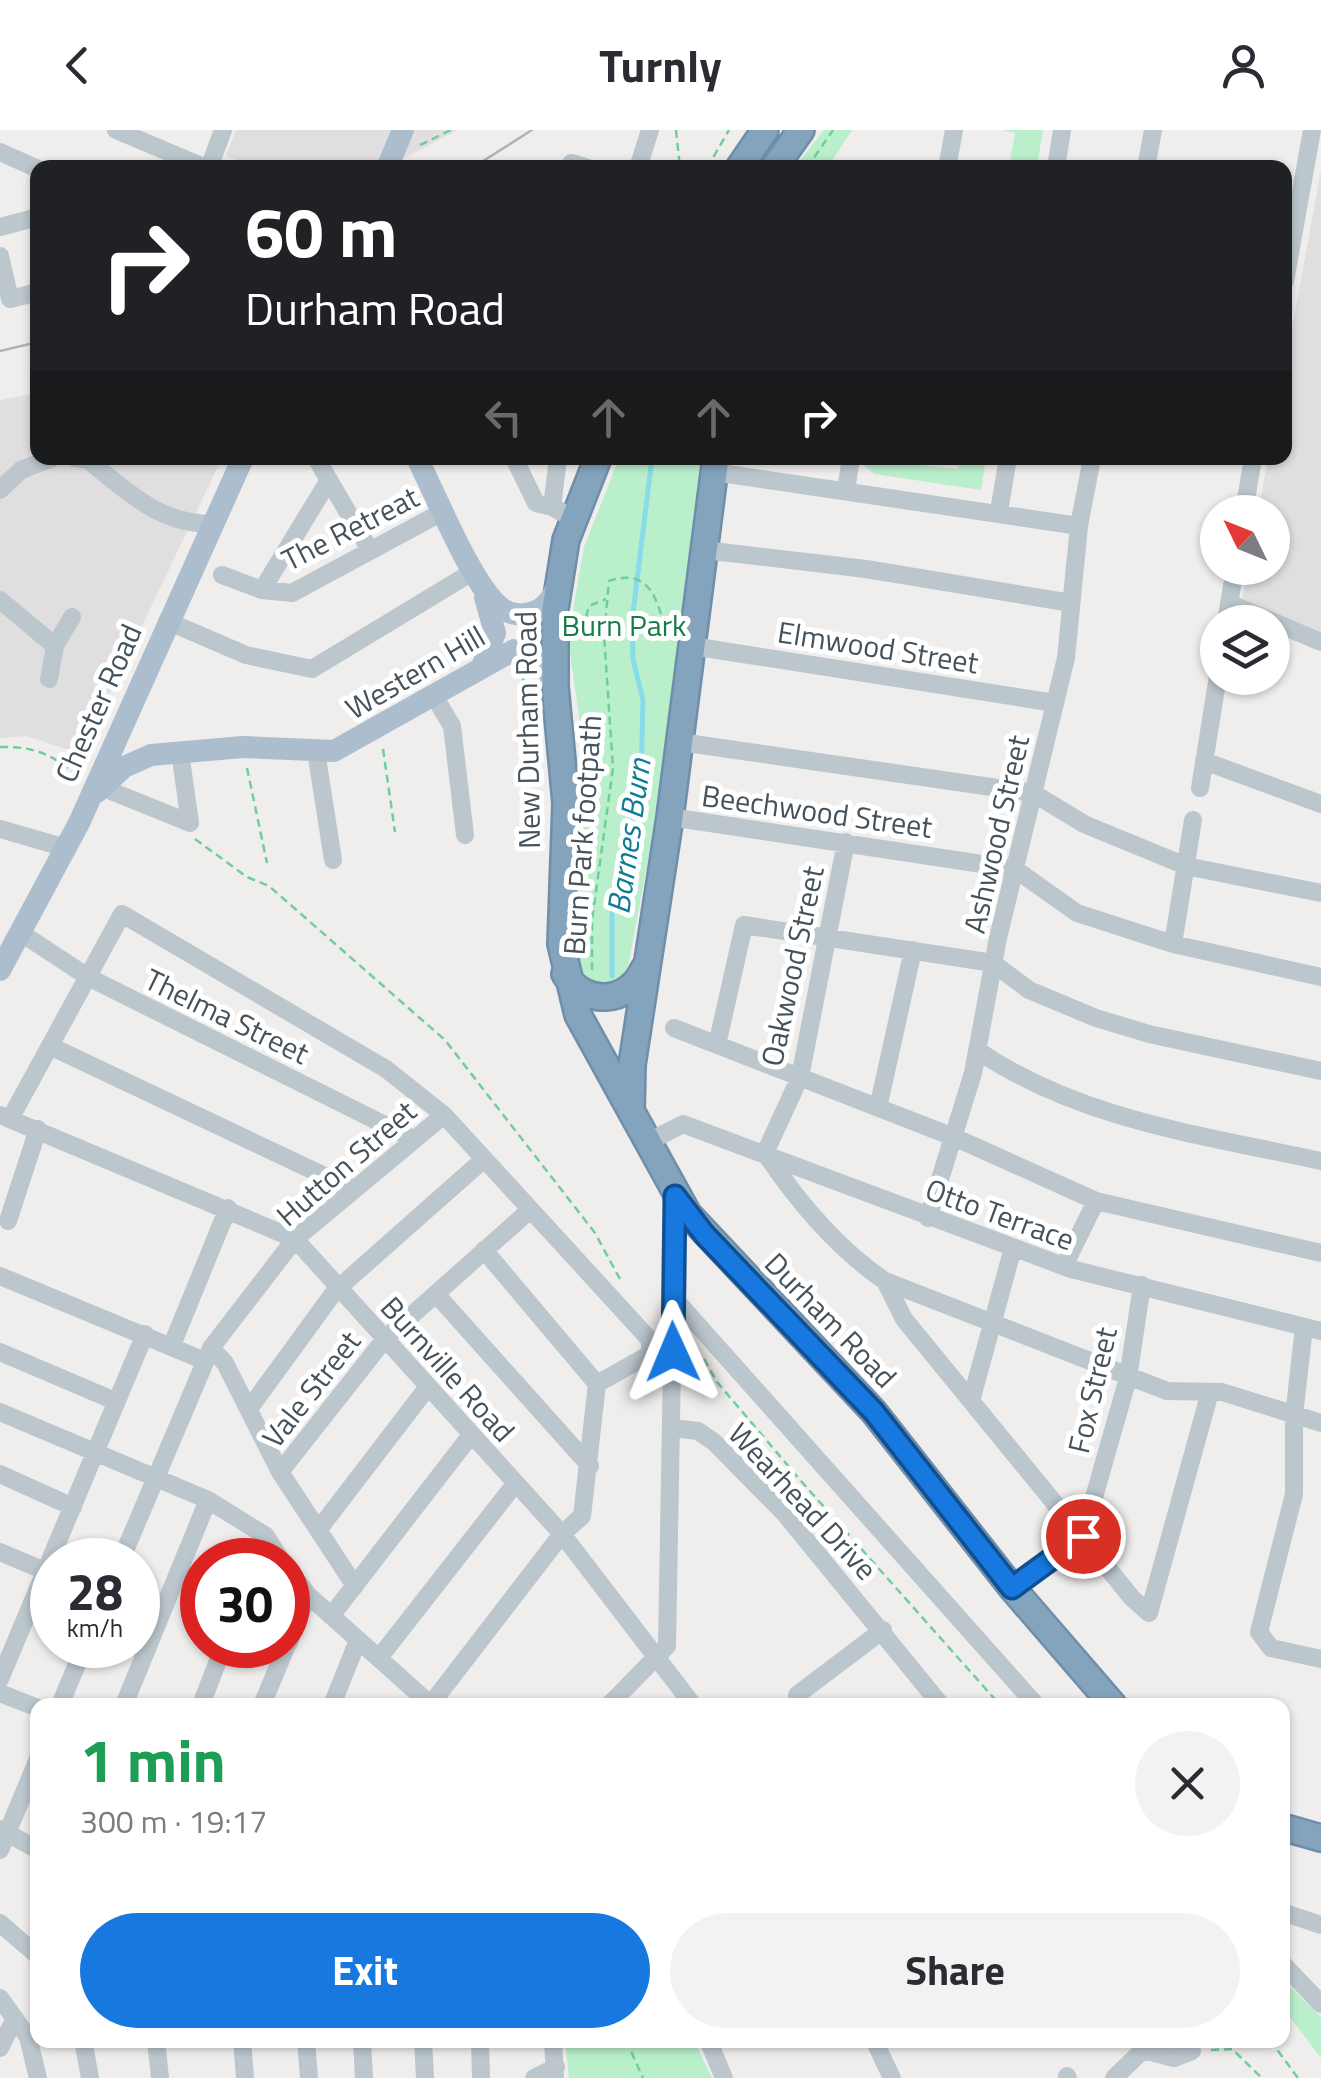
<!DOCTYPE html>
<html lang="en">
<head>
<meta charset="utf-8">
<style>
  body { margin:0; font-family:"Titillium Web",sans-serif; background:#f2f2f3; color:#2b2b33; height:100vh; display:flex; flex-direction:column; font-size:38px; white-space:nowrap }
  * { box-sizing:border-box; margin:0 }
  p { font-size:32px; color:#7c7c81 }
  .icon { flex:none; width:55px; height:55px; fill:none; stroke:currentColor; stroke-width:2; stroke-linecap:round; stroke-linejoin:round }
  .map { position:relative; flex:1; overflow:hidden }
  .side { position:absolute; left:30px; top:1568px; width:1260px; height:350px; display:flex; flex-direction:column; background:#fff; border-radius:20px; box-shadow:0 2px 8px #0004 }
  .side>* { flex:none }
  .banner { position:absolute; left:30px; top:30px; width:1262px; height:305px; border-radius:20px; box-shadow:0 2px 8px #0004; background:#202124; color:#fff; overflow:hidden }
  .needle { width:65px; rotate:313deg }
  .tools { position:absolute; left:1200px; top:365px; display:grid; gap:20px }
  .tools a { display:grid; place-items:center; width:90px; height:90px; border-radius:50%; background:#fff; box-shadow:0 2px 8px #0004; font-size:50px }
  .speed { position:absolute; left:30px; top:1408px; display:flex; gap:20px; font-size:50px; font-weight:700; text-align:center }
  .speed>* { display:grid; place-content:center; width:130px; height:130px; border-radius:50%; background:#fff; box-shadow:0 2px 8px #0004; line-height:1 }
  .speed small { font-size:25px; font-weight:400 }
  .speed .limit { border:15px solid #d22; background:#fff; color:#111 }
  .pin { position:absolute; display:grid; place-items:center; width:85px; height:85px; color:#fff; margin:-42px; border:5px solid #fff; border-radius:50%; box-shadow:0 2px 10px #0007 }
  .me { position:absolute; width:110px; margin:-55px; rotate:359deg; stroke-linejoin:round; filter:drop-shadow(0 0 8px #0008) }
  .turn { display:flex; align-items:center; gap:35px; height:210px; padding:0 50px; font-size:45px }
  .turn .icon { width:130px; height:130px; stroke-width:2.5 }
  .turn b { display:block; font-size:70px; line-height:85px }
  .lanes { display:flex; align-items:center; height:95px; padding:0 50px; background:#0003; justify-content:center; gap:50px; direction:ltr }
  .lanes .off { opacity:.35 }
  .round { display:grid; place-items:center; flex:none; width:105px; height:105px; border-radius:52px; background:#f2f2f3 }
  .overview { display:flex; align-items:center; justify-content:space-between; height:170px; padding:0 50px }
  h1 { font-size:60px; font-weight:700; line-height:75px; color:#1e9e55 }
  .button { display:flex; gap:20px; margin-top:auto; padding:20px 50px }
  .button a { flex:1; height:115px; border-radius:60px; background:#1779e0; color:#fff; font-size:40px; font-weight:700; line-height:115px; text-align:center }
  .button a+a { background:#f2f2f3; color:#2b2b33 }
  header { display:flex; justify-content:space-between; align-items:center; height:130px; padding:0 50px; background:#fff; font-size:45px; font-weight:700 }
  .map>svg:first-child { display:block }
</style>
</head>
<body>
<header><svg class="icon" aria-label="back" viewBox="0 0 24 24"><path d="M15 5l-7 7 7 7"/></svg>Turnly<svg class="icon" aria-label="person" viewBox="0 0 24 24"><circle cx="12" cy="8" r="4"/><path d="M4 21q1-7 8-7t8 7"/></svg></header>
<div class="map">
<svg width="1321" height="1948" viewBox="0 0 1321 1948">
  <rect width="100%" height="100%" fill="#f0eded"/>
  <path fill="#e1dedf" d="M236,0H458L387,37H253L226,26Z
    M1321,41V502L1242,469L1248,438H1272V382H1258L1268,328H1285V236Z
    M37,263L38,328H222L81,624L26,606L0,608V270Z"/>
  <path fill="#baefcc" d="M824,0H852L828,37H795Z
    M1002,0H1043L1037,37H1009L1015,3Z
    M619,328H701L656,687L628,837L613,856L594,854L580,840L577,821L583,616L568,508L584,417Z
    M854,328L958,339L960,328H986L981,360L875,344Z
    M1282,1849L1321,1887V1928L1283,1878Z
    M565,1910H694L712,1948H569Z"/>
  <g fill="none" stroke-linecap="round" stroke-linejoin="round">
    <path stroke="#87dcec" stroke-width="5" d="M612,846V784L619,727L641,650L643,570L633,529L632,491L652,328"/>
    <defs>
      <path id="highway" d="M739,38L765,0
        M774,38L801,0
        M598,328L566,410L555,479V556L566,673L561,814L578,885L688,1084L874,1282L1012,1458L1113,1575
        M565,844C585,877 628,874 644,839
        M631,981L632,935L670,687L716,328
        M1282,1697L1321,1708"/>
    </defs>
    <use href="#highway" stroke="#6f8ea9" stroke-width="30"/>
    <path stroke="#72cd9c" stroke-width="2.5" stroke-dasharray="8 5" stroke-linecap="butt" d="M676,0L680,38
      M420,15L451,0
      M707,38L729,0
      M807,38L833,0
      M577,494L585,491L589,476L606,469
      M522,547L534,571
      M0,617C34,616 54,625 79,647
      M383,619L395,702
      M247,638L267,733
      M195,709L247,747L269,756L445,910L595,1103L621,1151
      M592,840V790L613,638L604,505L609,451C655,435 659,480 669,513
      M704,1229L717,1252L801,1351L1000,1575
      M626,1910L643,1948
      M1270,1910L1298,1948
      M1211,1920L1232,1919L1262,1948"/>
    <path stroke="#bbc6cd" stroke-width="18" d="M116,0L206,38
      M0,22L38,39
      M209,38L223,0
      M569,38L571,33L588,38
      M638,38L650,0
      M947,38L954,0
      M1056,38L1062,0
      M1146,38L1153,0
      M0,97L38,87
      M0,126L10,169L38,162
      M1285,151L1312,0
      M75,328L88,330C128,362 158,393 211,394
      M316,328L370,420
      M514,328L536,373L552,377
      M558,328L552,377L573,388
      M714,342L1079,396
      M0,360L21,340L52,328
      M846,360L851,328
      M999,381L1008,328
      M1244,382L1253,328
      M704,420L866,439L1071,473
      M222,445L262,460L292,463L444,381
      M262,460L329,350
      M0,470L55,516
      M1229,473L1321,512
      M167,491L246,525L312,539L474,441
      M1226,492L1235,438
      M692,516L1055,573
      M49,549L55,516L72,487
      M434,566L452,596L465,705
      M680,612L1033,663L1084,694L1186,736L1321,763
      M316,621L333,730
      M1204,631L1321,674
      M101,657L190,693L180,622
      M1200,658L1218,546
      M670,687L1015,739L1077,783L1173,814L1321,847
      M0,699L66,718
      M846,712L800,947L765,1023C798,1072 836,1118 885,1151L1167,1261L1222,1262L1321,1293
      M21,803L88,847L413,1009
      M1173,814L1193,690
      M674,898L956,1008L1096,1071L1321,1123
      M717,915L744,795L993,833L1029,860L1096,888L1149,904L1321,941
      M50,916L352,1059
      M977,920C1079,990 1203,1005 1321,1031
      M878,978L913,820
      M0,985L295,1109L562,1404L693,1575
      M10,989L122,784L386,939L444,985L650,1210V1224L597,1254
      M646,1013L683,994L1071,1139L1321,1201
      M928,1088L973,943L998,808L1066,528L1079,396L1092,328
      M8,1091L38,999
      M484,1120L597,1254
      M1064,1136L1096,1071
      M0,1146L205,1231
      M885,1151L904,1189L1132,1468L1149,1483L1210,1262
      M436,1164L590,1336
      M672,1166L1036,1575
      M1304,1197L1294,1286V1364L1259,1502L1271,1518L1321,1529
      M172,1215L228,1078
      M211,1218L225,1233L280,1342L355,1456
      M0,1222L115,1271
      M972,1267L1013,1118
      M249,1279L335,1161L483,1030
      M0,1282L208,1370L266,1406L281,1430
      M673,1298L698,1301L714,1312L785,1384L941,1575
      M280,1342L384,1210L530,1080
      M0,1344L73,1377
      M319,1399L427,1258
      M0,1422L52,1444
      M121,1430L211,1218L295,1109L444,985
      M257,1430L266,1406
      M288,1439L308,1465L431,1575
      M1012,1458L1083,1406L1128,1248L1142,1155
      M331,1486L471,1305
      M288,1514L308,1465
      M379,1528L515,1354
      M0,1549L145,1204
      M0,1563L38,1578
      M797,1565L883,1500
      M431,1574L562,1404L582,1386L597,1254
      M60,1575L85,1515
      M124,1575L208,1370
      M201,1575L224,1515
      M262,1575L287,1515
      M332,1575L358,1510
      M609,1575L667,1516L675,1066
      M0,1699L38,1720
      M0,1720L38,1629
      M1282,1782L1321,1795
      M0,1793L38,1826
      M1282,1833L1321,1874
      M0,1868L28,1907L38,1948
      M83,1910L90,1948
      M156,1910L160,1948
      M242,1910L245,1948
      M306,1910L309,1948
      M362,1910L364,1948
      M423,1910L425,1948
      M480,1910L481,1948
      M553,1910L555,1948
      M708,1910L724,1948
      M874,1910L892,1948
      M0,1918L15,1888
      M1143,1920L1174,1928L1192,1921
      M1067,1946L1068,1948
      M534,1948L556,1937
      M1114,1948L1143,1920V1910"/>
    <path stroke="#acbecd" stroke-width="22" d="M387,38L403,0
      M417,328C435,363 472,456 501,478C509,484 521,486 530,483C544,480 552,470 557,457
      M483,534L495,503L485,467
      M97,662L124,637L151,625L243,617L334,621L514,520L544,532L555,556
      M0,840L79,693L243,328"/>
    <use href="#highway" stroke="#84a3bd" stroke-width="25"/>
    <path stroke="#afb3b8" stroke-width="2.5" d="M472,38L532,0
      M0,221L38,212"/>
  </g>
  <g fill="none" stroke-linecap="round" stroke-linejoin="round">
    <defs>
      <path id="route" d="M673,1222L675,1066L704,1104L874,1282L1012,1458L1083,1406"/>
    </defs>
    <use href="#route" stroke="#0f4f92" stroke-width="25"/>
    <use href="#route" stroke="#1779e0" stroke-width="18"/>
  </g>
  <g text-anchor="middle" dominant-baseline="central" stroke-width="10" stroke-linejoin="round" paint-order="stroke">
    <g font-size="30" fill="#45525b" stroke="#fff">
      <text transform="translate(350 398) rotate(-27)">The Retreat</text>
      <text transform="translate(878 517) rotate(9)">Elmwood Street</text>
      <text transform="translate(415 542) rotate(-30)">Western Hill</text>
      <text transform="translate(98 573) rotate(-66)">Chester Road</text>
      <text transform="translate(527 600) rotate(-91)">New Durham Road</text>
      <text transform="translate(817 681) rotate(8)">Beechwood Street</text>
      <text transform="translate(996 704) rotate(-77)">Ashwood Street</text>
      <text transform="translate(582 705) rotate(-86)">Burn Park footpath</text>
      <text transform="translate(792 836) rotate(-78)">Oakwood Street</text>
      <text transform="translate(227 886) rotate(26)">Thelma Street</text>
      <text transform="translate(346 1033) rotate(-41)">Hutton Street</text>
      <text transform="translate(1000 1084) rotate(20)">Otto Terrace</text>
      <text transform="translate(831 1190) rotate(46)">Durham Road</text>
      <text transform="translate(448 1239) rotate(48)">Burnville Road</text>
      <text transform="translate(311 1259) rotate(-52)">Vale Street</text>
      <text transform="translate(1092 1260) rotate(-77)">Fox Street</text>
      <text transform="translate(803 1371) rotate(47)">Wearhead Drive</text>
    </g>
    <g font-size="30" fill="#167d44" stroke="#fff">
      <text x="624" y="495">Burn Park</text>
    </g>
    <g font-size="32" font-style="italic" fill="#0c7c92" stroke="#fff">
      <text transform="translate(628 706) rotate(-82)">Barnes Burn</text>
    </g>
  </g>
</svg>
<div class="tools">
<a><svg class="needle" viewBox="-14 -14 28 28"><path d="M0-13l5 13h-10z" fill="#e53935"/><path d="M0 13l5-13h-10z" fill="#7c7c81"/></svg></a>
<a><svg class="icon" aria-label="layers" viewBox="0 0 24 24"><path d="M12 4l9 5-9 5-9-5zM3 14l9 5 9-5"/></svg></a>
</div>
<div class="speed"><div>28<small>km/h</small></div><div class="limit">30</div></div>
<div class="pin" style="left:1083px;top:1406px;background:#d93025"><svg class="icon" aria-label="arrive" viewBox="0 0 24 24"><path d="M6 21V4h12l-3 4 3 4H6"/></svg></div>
<svg class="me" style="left:673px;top:1222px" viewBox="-20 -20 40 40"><path d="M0-17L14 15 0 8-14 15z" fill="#1779e0" stroke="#fff" stroke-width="4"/></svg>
<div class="banner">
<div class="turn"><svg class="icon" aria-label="right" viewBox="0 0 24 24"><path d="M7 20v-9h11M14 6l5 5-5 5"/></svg><div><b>60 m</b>Durham Road</div></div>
<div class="lanes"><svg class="icon off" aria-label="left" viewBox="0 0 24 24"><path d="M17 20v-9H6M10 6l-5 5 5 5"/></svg><svg class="icon off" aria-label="ahead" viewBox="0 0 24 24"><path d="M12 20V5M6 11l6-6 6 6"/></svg><svg class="icon off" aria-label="ahead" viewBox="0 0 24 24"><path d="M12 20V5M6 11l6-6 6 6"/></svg><svg class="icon" aria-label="right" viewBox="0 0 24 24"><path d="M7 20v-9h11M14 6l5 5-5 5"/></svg></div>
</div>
<section class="side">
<div class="overview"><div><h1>1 min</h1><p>300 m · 19:17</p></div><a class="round"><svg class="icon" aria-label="close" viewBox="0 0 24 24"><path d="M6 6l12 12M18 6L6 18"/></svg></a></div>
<div class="button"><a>Exit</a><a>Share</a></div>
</section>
</div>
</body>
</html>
